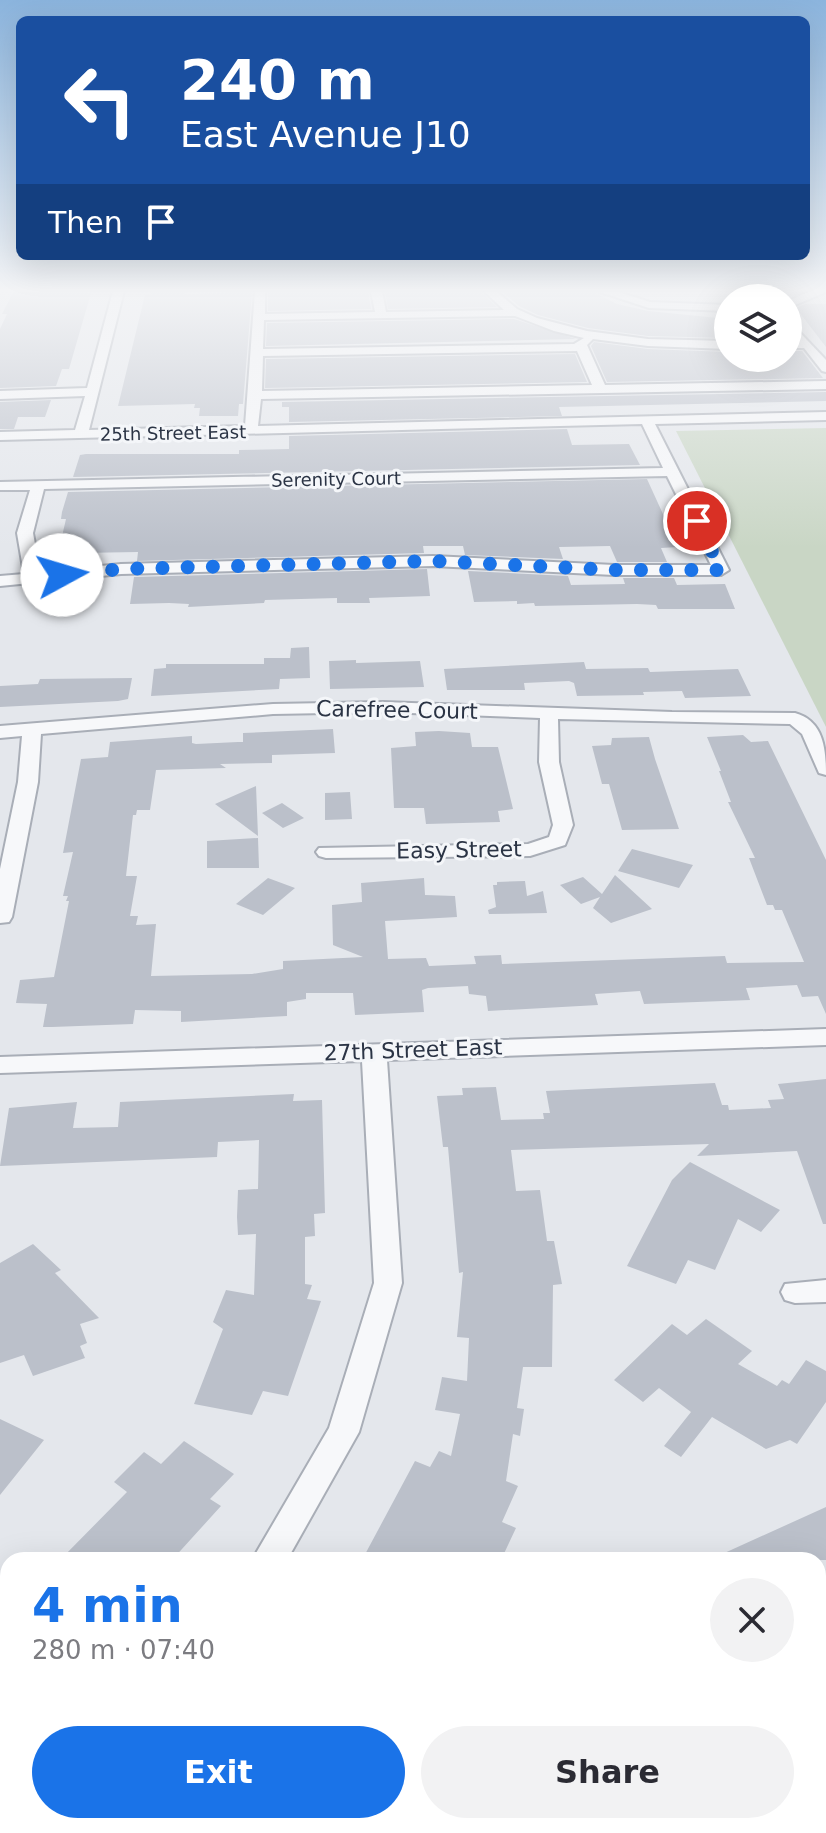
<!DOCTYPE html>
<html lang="en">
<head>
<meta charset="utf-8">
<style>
  body { margin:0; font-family:"DejaVu Sans",sans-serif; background:#f2f2f3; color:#2b2b33; height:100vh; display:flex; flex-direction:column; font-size:30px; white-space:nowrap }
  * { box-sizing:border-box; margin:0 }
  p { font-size:26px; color:#7c7c81 }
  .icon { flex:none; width:44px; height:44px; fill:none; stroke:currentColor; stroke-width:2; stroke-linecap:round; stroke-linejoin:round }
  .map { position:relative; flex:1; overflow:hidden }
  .panel { position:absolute; left:0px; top:1552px; width:826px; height:282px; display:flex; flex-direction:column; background:#fff; border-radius:24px 24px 0 0; box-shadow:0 8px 32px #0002 }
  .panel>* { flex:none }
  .guide { position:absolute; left:16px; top:16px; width:794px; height:244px; border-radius:12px; box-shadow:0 8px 32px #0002; background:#1a4fa0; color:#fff; overflow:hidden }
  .fabs { position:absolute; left:714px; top:284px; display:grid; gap:16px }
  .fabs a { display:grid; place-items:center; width:88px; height:88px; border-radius:50%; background:#fff; box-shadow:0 8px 32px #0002; font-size:40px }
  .pin { position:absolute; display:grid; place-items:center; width:68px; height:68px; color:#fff; margin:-34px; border:4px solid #fff; border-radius:50%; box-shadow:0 2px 8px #0007 }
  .me { position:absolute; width:88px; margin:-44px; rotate:84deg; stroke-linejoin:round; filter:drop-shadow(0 0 6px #0008) }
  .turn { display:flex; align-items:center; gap:28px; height:168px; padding:0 32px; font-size:36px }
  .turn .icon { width:104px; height:104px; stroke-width:2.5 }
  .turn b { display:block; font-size:56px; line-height:68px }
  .then { display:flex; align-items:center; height:76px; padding:0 32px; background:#0003; gap:16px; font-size:30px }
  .round { display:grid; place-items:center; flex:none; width:84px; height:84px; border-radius:42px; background:#f2f2f3 }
  .summary { display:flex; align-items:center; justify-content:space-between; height:136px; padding:0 32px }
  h1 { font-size:48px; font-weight:700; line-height:60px; color:#1a73e8 }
  .action { display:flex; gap:16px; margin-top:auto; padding:16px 32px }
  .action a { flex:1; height:92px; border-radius:48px; background:#1a73e8; color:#fff; font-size:32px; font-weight:700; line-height:92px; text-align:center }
  .action a+a { background:#f2f2f3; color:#2b2b33 }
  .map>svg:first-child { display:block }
</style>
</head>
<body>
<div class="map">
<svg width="826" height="1833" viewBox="0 0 826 1833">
  <rect width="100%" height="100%" fill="#e4e7ec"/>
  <path fill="#c9d6c5" d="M826,428V727L676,431Z"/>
  <path fill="#bbc0ca" d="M14,291L91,293L69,369H62L56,386L0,388V329L7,314H2Z
    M151,291H186L185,294L252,292L243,404H239L238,416H199L200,408H194L195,404L118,406L145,295H150Z
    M268,291H368L371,309L268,311Z
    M385,291L481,292L497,307L388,309Z
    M501,291H591L617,304L648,311L728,319V338L648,336L588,328L538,315L519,306Z
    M805,304H826V347L796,308Z
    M514,319L576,339L266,346L267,323Z
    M594,342L648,349L728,352V358H788V351H802L823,378L607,382L591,346Z
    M575,354L587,382L265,388L266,359Z
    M826,392V401L559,407L562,416L289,422V407H282V402Z
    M51,400L45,417H18L14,429H0V402Z
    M567,429L572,445L629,444L640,465L73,477L80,455L86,454H239V450L289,449V436Z
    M647,479L678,547L661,548L667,562H617L610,546L559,547L563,559L465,555L463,546H423L424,553L137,561L138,552L79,553L80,547L60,545L66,519H61L62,512L68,492Z
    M427,569L430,596L369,598L370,603H337V598L265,600L264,603L188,607L189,604L169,603L130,604L134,577Z
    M468,571L568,576L571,585L625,584L623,578H674L677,585L725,584L735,609H658L656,605L637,604L535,606L534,603L517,604V601L474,602Z
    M54,591H74L69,611L49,612Z
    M309,647L310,678L280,679L279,689L151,696L154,669L166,668V664H264V658H290L291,648Z
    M356,660V663L420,661L424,687L330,689L329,661Z
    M584,662L586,669L648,668L650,672L738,669L751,696L685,698L682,691L643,692L644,695L577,696L574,683L569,681L524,683L525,690H447L444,669Z
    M132,678L128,699L118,701L0,707V686L38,684L40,679Z
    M333,729L335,753L272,755V763L220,764L226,768L156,770L150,810H137L136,815H133L126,876H137L130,916H138L136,925L156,924L151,976L252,974L283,969V961L363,957L333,945L332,905L362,902L361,883L424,878L425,895L455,896L457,917L385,921L388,959L426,958L429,966L476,964L474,956L501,955L502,964L725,956L727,963L804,962L782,910H775L773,905H767L749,858H755L728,802H731L719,771H721L707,737L743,735L751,742L768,741L826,860V1014L818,996L802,997L797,985L746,988L750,1000L644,1004L640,991L595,994L598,1005L488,1011L486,996L469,994L468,986L428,988L422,990L424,1012L355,1015L353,993H306V999L287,1002V1016L181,1022V1011L135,1010L133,1024L52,1027H43L47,1004L16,1003L20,980L54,977L69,901H66L68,896H63L73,852L63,853L81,759L108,757L110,742L192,736V743L196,744L238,742H243V733Z
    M439,731L470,733L472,747H498L513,809L498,811L500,822L426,824L424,808H394L391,748L416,746L415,732Z
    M649,737L655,759L679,829L622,830L609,784H602L592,746L611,745L612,738Z
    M256,786L258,836L215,804Z
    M350,792L352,819L325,820V793Z
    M282,803L304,818L283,828L262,813Z
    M258,838L259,868H207V841Z
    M632,849L693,865L679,888L618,871Z
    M615,875L652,909L611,923L593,908L600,897L581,904L560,885L583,877L602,894Z
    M268,878L295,888L263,915L236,904Z
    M525,881L527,896L543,891L547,913L489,914L488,910L496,907L493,885H497V882Z
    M826,1079V1224H823L797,1151L697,1156L709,1144L511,1150L516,1191L540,1190L547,1241H554L562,1284L553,1285L552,1367H523L517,1408L524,1409L520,1436L513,1434L506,1481L518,1486L502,1522L516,1528L501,1560H362L415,1461L430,1467L439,1451L451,1456L460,1414L435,1410L439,1392L442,1377L467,1381L469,1338L457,1337L463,1272L459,1273L448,1147H443L437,1096L463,1095L462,1088L496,1087L501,1120L544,1119L543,1113H550L546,1091L715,1083L722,1105H728L729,1110L771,1108L768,1100L784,1099L778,1084Z
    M294,1094L293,1101L322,1100L325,1213L314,1214L315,1236L305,1237V1284L312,1285L307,1299L321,1301L288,1396L263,1391L252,1415L194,1404L223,1329L213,1322L226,1290L254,1295L256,1234L238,1235L237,1217L238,1190L258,1189L259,1140L218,1142L217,1157L0,1166L9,1108L77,1102L73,1128L118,1127L120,1102Z
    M690,1162L780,1210L761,1232L738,1219L715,1270L688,1260L676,1284L627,1266L672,1180Z
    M33,1244L61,1270L55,1273L99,1318L80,1324L87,1343L80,1346L85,1358L33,1376L24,1355L0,1363V1263Z
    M706,1319L752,1351L738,1364L777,1386L782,1380L789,1384L806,1360L826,1371V1402L797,1444L790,1440L766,1449L712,1417L681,1457L664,1446L691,1412L659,1388L643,1402L614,1380L672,1324L687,1335Z
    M0,1419L44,1440L0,1495Z
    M184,1441L234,1474L210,1499L221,1506L172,1560H60L127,1492L114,1482L144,1452L161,1464Z
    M826,1507V1560H709Z"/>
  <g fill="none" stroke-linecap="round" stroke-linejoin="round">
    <defs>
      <path id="minor" d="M113,291H124L89,430L245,426L255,291H265V314L375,312L371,291H382L386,312L504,310L484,291H496L517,309L537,318L587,331L648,339L728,341V349L648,346L593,339L587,345L605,385L826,381V389L261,399L258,426L826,412V420L655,424L729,570L721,575H614L433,566L121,574L0,586V576L24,574L17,533L30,490H0V482L663,468L642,424L0,440V432L75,430L85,396L0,399V391L87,388ZM515,316L554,331L584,338L574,344L263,349L264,320ZM577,351L592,385L262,391L263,356ZM667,476L711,565H614L433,556L121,564L40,572L33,533L44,489Z
        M597,291H615L650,302L728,305V311L649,308Z
        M811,291L826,292L788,308V301Z
        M788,320L826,360V372L822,371L804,348H788V340H797L788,330Z
        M383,702L672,712L795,713C824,721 826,750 826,775L819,773L802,734L790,724L558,719L559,762L573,825L565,845L530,856L326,858L319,856L316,852L319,848L528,844L549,837L553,825L539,762L540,718L383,712L273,714L41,734L38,782L12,917L9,922L0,923V869L18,782L22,736L0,738V726L273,704Z
        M826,1029V1045L387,1060L402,1283L359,1432L287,1560H252L329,1428L374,1283L362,1061L0,1073V1057Z
        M826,1280V1302L795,1303L785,1300L781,1292L785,1284Z
        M0,1620L8,1624V1661L0,1658Z
        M826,1705V1744L818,1747V1708Z
        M8,1803V1826H25L22,1833H0V1806Z
        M671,1826H711L708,1833H668Z"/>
    </defs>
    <use href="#minor" stroke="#a9aeb7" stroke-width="4"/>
    <use href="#minor" fill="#f7f8fa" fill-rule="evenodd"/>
  </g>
  <linearGradient id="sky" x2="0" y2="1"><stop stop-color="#8bb4dd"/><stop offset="0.53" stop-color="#f3f4f6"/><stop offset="1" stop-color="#f3f4f6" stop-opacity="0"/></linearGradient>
  <rect width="826" height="548" fill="url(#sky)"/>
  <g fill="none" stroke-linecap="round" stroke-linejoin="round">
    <path stroke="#1a73e8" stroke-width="14" stroke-dasharray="0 25.2" d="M62,575L121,569L433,561L614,570H721L697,521"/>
  </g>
  <g text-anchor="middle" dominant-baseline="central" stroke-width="6" stroke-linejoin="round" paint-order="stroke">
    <g font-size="18" fill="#2b3445" stroke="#f4f6f9">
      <text transform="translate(173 433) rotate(-1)">25th Street East</text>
      <text transform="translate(336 479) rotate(-1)">Serenity Court</text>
    </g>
    <g font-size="22" fill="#2b3445" stroke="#f4f6f9">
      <text transform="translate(397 710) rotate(1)">Carefree Court</text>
      <text transform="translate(459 850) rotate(-1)">Easy Street</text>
      <text transform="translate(413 1050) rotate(-2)">27th Street East</text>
    </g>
  </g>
</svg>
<div class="fabs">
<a><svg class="icon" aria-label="layers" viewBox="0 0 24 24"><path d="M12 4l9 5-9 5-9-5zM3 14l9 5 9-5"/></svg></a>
</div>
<div class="pin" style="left:697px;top:521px;background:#d93025"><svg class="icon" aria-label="arrive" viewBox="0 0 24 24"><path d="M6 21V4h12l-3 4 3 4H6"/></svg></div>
<svg class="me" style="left:62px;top:575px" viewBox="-20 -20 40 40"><circle r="19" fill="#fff"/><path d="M0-13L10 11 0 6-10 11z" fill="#1a73e8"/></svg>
<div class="guide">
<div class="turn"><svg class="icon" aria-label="left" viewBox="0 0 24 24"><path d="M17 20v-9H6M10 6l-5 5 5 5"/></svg><div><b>240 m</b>East Avenue J10</div></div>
<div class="then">Then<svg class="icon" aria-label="arrive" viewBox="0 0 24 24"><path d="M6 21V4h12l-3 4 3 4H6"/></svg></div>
</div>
<section class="panel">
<div class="summary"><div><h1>4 min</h1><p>280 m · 07:40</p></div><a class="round"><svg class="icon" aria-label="close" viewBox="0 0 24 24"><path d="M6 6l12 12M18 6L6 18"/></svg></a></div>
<div class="action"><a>Exit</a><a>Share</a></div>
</section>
</div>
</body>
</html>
